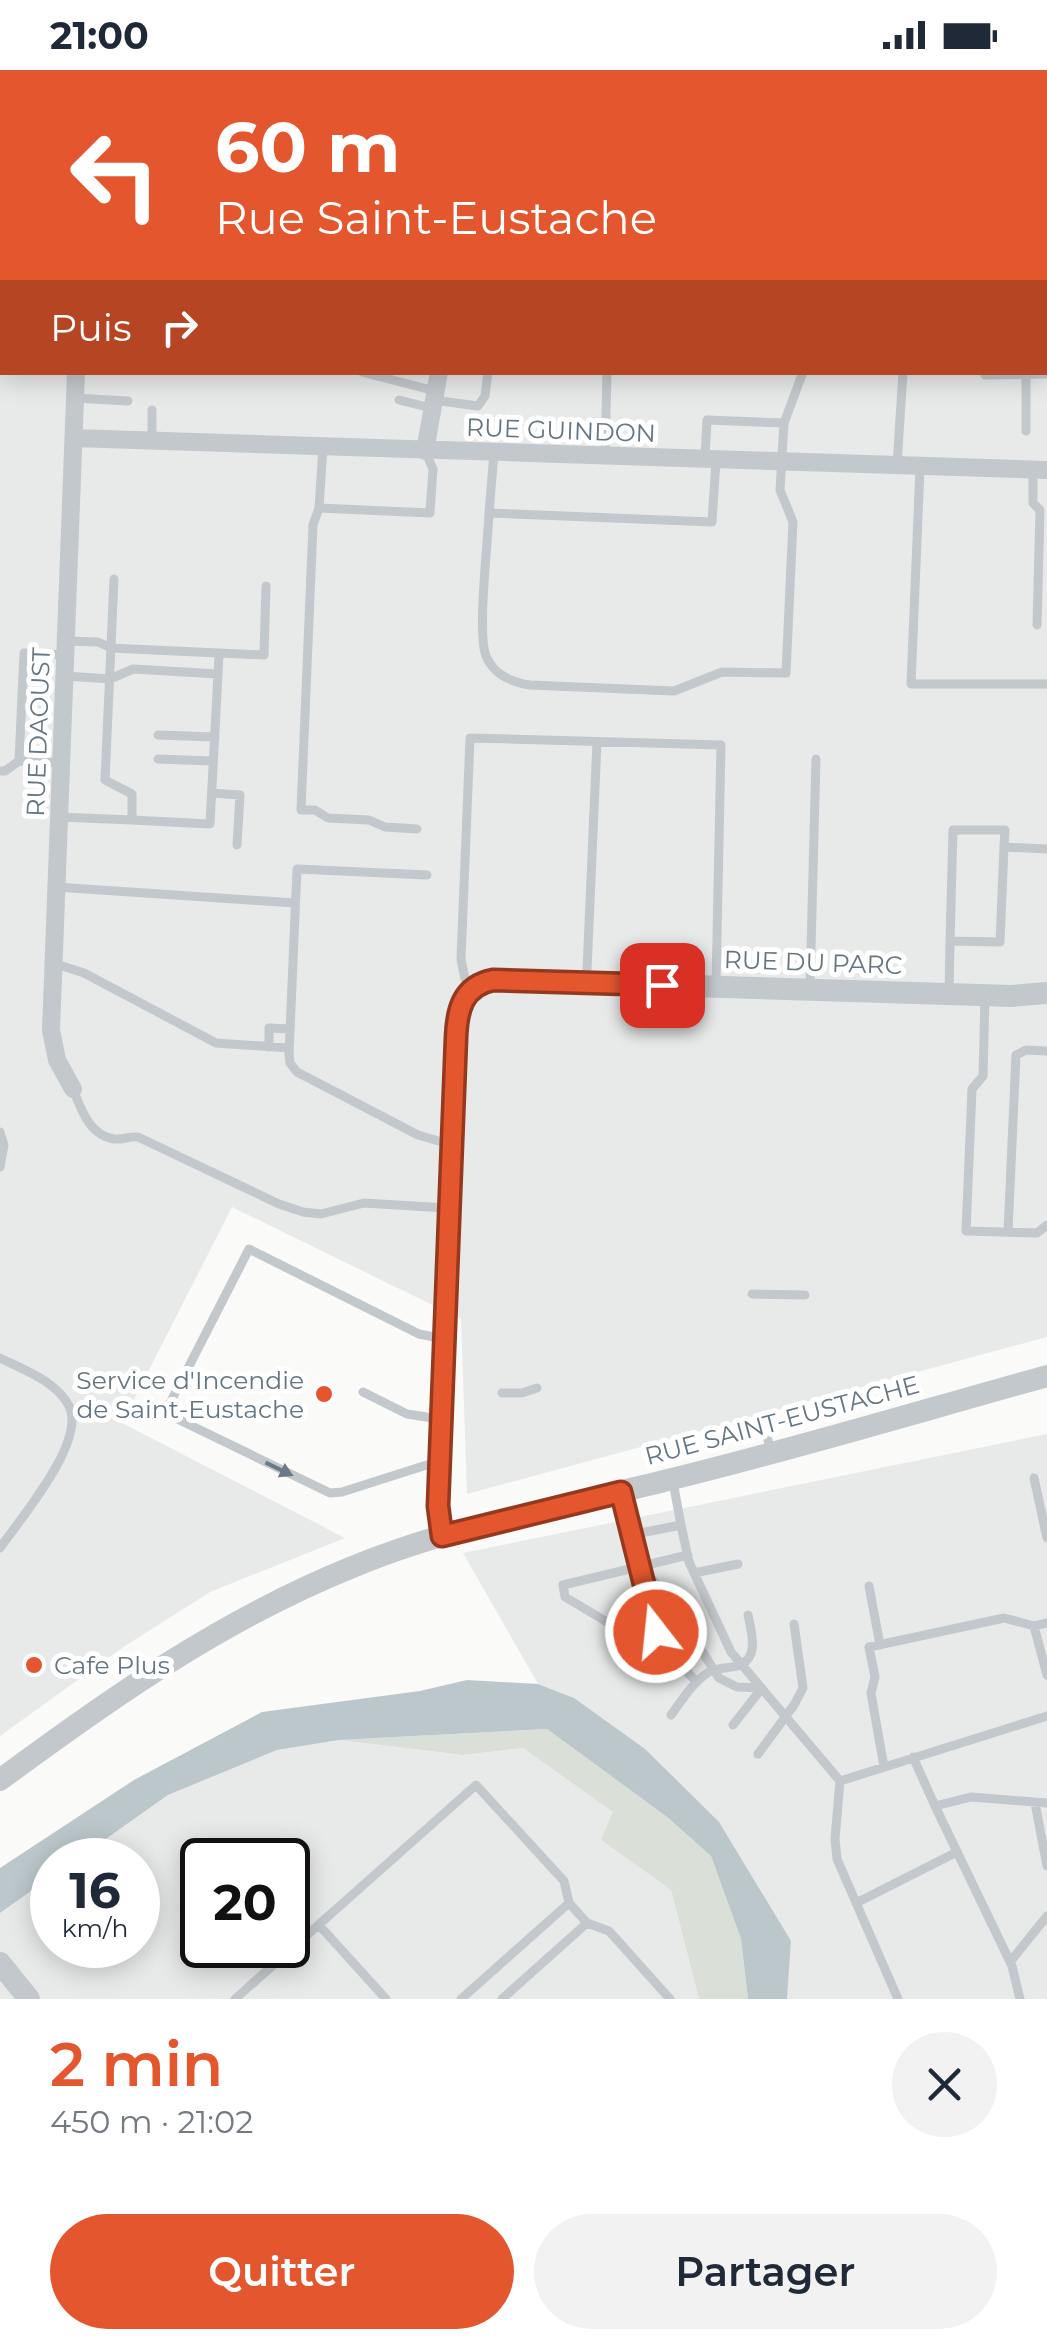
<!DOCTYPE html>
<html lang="fr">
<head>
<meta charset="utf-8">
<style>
  body { margin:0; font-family:Montserrat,sans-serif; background:#f2f2f3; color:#1f2937; height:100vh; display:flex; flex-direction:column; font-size:38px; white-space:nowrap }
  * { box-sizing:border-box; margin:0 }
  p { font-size:32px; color:#747a83 }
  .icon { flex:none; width:55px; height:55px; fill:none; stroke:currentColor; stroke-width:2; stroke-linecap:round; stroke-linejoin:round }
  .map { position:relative; height:1929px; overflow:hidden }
  .sheet { display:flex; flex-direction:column; background:#fff; flex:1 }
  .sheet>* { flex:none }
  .banner { position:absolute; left:0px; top:0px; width:1048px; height:305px; box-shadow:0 5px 25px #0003; background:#e4572e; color:#fff; overflow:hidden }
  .speed { position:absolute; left:30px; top:1768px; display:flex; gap:20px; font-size:50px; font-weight:700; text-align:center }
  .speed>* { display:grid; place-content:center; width:130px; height:130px; border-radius:50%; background:#fff; box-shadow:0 5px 25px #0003; line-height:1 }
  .speed small { font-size:25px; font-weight:400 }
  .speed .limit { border:5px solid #111; border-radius:15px; background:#fff; color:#111 }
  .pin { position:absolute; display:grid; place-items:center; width:85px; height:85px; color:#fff; margin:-42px; border-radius:20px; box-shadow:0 5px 15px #0006 }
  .me { position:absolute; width:110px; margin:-55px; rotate:344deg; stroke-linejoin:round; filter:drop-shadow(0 0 8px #0008) }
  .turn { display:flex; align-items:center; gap:35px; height:210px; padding:0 50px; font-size:45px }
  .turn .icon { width:130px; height:130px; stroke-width:2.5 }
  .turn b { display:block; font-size:70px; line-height:85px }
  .then { display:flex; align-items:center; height:95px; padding:0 50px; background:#0003; gap:20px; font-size:38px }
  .round { display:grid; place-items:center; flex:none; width:105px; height:105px; border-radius:52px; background:#f2f2f3 }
  .overview { display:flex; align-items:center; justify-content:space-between; height:170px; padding:0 50px }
  h1 { font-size:60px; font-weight:600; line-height:75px; color:#e4572e }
  .action { display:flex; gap:20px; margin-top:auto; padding:20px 50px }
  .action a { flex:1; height:115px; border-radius:60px; background:#e4572e; color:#fff; font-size:40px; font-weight:600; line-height:115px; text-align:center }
  .action a+a { background:#f2f2f3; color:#1f2937 }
  .status { display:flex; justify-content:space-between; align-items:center; height:70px; padding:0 50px; background:#fff; direction:ltr }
  .status svg { height:28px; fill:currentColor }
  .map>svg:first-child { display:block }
</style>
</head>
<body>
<div class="status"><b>21:00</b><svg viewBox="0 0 49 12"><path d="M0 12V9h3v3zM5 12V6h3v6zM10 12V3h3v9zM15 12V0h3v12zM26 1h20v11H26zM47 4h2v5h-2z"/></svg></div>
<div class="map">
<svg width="1047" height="1929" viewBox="0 0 1047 1929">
  <rect width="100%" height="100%" fill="#fafaf8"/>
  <path fill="#e8e9e9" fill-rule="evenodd" d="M0,0H1047V1267L467,1424L461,1249L232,1137L122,1353L345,1468L210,1522L125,1576L0,1666ZM2,2H1045V302H2Z
    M1047,1364V1929H787L791,1871L574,1628L538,1614L463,1483Z
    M339,1670L463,1685L523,1678L614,1742L601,1770L671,1820L699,1929H0V1843L52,1806V1875H138V1790H76L168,1725L277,1680ZM202,1790H288V1875H202Z"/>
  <path fill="#dadfd7" d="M547,1659L667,1747L711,1786L741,1869L748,1929H699L671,1820L601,1770L613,1742L523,1678L463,1685L339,1670Z"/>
  <path fill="#bbc7cb" d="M467,1610L538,1614L574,1628L645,1679L719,1752L791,1871L787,1929H748L741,1869L711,1786L667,1747L547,1659L339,1670L277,1680L168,1725L76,1790H52V1806L0,1843V1798L134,1710L262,1642L420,1621Z"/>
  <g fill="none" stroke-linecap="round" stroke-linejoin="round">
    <path stroke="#c3c8cc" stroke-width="9" d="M554,0L558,2
      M316,2V0
      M455,2H488
      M582,2L585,0
      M741,2V0
      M782,2V0
      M1021,2V0
      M1045,16H1047
      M0,84H2
      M0,106H2
      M1045,130H1047
      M0,179H2
      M1045,213H1047
      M0,221H2
      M0,262L2,263
      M362,302L435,321
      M985,305L1047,304
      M75,328L128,331
      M399,330L431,338
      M433,330L478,336L485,326L488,302
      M784,353L803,302
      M1026,361V302
      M152,371V340
      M323,377L319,438L430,443L433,399L425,381
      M494,383L489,443L712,452L716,391
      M605,385L607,302
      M897,395L903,302
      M920,398L911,614H1047
      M1033,401V433L1040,440L1037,555
      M319,438L313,455L301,740H315L328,748L369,750L385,757L417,759
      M489,443C488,472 477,563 486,586C494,605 511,612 530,615L674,621L722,602L786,603L793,452L780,420L784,353L707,350L705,387
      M66,571L98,572L111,578L264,585L266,516
      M65,606L110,609L133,599L218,604L219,584
      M158,665L215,667
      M158,689L213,691
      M62,693L19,691L24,583L65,585
      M0,701H5L19,691
      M212,723L240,725L237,775
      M59,747L132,750V724L105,710L114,509
      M132,750L210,754L218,604
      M427,805L297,799L289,984L290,993L297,1002L418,1065L449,1074
      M56,817L295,833
      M950,871L953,760H1005L1004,777
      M53,893L84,903L216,973L289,978
      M584,910L587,900L597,672
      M810,916L816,689
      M473,918L465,909L461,889L470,668L721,675L716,914
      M949,924L950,871L1000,872L1004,777L1047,779
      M985,927L983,1006L972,1019L966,1161L1037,1163L1047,1155
      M269,977V958L290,959
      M73,1019C81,1039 89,1065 114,1069C122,1070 130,1066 138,1067L279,1134L303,1142L321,1144L364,1133L446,1138
      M0,1062L4,1075L0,1097
      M1008,1162L1016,985L1026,980L1047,981
      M752,1224L805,1225
      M0,1288C24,1300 56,1311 69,1336C87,1371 20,1449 0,1478
      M363,1322L407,1344L439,1349
      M502,1323H522L537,1318
      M765,1359L771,1381
      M436,1392L342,1422L330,1423L165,1343L249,1179L419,1264L444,1269
      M1034,1408L1047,1468
      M621,1423L630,1465L681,1455L673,1412
      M681,1455L689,1492L731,1582L840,1711L1047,1646
      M630,1465L656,1562L629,1565L565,1527L563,1515L688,1485
      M639,1497L664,1521L719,1608L737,1617L762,1618
      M694,1503L738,1494
      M869,1516L880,1575
      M1047,1553L1034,1556L1047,1605
      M656,1562L663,1577L697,1612
      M671,1645C682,1630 693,1612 709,1602C717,1598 723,1598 732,1597C761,1593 752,1564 748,1545
      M733,1655L762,1618
      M758,1684L794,1635L803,1618L794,1554
      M913,1687L935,1736L971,1727L1047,1733
      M884,1697L871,1623L875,1607L869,1577L1004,1548L1034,1556
      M840,1711L835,1769L837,1789L898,1929
      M1035,1733L1047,1796
      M935,1736L1012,1896L1020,1929
      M856,1833L957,1782
      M587,1853L609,1861L670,1929
      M319,1855L386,1929
      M1010,1892L1047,1846
      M235,1929L476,1715L564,1811L569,1833
      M461,1929L569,1833L587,1853L502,1929"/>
    <path stroke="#c3c8cc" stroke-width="18" d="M88,2L89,0
      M524,2L526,0
      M74,368L1047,400
      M425,381L439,302
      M73,1019L57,990L51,960L76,302"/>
    <path stroke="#c3c8cc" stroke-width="22" d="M443,1466L438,1436L456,953C460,927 473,911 501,910L1011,926L1047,923
      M0,1710C112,1627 225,1548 355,1496C455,1455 564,1436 668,1410C795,1379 921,1341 1047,1306
      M0,1893L29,1929"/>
  </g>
  <defs><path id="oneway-solid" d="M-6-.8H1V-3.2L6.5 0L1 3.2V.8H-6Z" transform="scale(2.5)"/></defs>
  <use fill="#6a7a87" href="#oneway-solid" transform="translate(279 1399) rotate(26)"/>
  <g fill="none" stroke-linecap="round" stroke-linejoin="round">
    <defs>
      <path id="route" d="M656,1562L621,1422L442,1466L438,1436L456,968C457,941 462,916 493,910L662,915"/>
    </defs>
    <use href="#route" stroke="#94391e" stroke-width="25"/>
    <use href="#route" stroke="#e4572e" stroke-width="18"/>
  </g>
  <g fill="#e4572e" stroke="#fff" stroke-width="4">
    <circle cx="324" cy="1324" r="10"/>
    <circle cx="34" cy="1595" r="10"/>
  </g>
  <g text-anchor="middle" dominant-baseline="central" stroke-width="10" stroke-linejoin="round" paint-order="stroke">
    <g font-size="25" fill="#657683" stroke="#fff">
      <text transform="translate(561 360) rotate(2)">RUE GUINDON</text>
      <text transform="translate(38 662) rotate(-88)">RUE DAOUST</text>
      <text transform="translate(813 892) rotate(2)">RUE DU PARC</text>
      <text transform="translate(782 1350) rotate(-15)">RUE SAINT-EUSTACHE</text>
    </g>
    <g font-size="25" fill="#657683" stroke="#fff" text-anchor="end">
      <text x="304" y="1310">Service d'Incendie<tspan x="304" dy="29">de Saint-Eustache</tspan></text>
      <text x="54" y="1595" text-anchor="start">Cafe Plus</text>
    </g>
  </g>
</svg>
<div class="speed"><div>16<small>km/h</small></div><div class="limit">20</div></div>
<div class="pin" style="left:662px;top:915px;background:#d93025"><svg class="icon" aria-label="arrive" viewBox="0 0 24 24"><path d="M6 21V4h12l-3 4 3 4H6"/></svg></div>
<svg class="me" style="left:656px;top:1562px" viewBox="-20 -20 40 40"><circle r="17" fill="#e4572e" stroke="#fff" stroke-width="3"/><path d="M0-11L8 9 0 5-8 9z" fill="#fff"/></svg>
<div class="banner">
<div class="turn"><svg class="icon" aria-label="left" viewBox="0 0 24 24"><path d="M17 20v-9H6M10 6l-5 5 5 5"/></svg><div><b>60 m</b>Rue Saint-Eustache</div></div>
<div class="then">Puis<svg class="icon" aria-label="right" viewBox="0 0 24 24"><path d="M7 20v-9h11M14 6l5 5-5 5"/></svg></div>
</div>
</div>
<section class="sheet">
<div class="overview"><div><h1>2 min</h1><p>450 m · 21:02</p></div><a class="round"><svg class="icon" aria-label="close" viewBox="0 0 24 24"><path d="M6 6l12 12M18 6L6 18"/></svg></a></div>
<div class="action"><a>Quitter</a><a>Partager</a></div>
</section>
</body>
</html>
